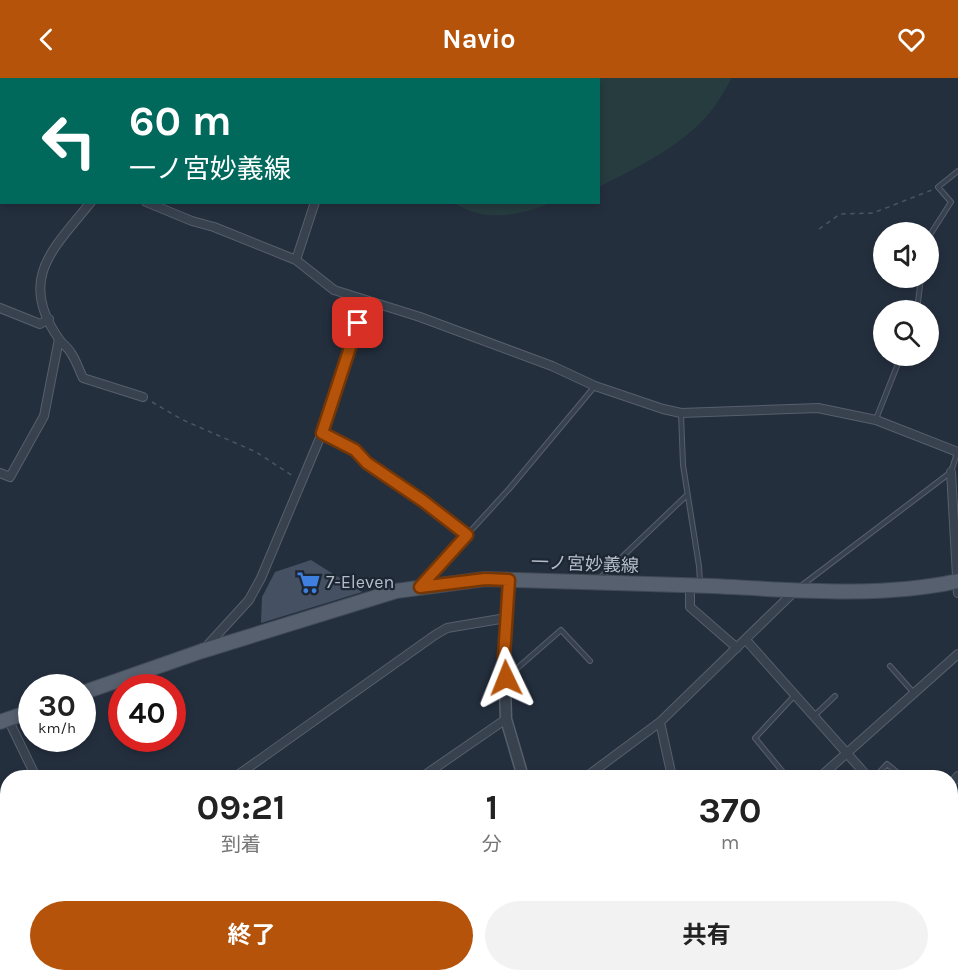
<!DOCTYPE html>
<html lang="ja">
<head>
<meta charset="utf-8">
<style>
  body { margin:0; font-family:Karla,"Noto Sans JP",sans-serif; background:#f2f2f2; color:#222; height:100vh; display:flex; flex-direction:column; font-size:22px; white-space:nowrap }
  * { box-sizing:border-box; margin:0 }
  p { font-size:20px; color:#767676 }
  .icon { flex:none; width:33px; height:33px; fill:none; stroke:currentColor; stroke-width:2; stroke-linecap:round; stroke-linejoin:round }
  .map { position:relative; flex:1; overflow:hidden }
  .side { position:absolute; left:0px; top:692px; width:958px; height:212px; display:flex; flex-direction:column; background:#fff; border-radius:24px 24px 0 0; box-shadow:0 3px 9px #0003 }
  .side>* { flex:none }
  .top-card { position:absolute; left:0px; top:0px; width:600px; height:126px; box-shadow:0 3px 9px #0003; background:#00695c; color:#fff; overflow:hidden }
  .buttons { position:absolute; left:873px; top:144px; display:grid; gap:12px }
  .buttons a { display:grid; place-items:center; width:66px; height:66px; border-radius:50%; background:#fff; box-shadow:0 3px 9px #0003; font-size:30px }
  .speed { position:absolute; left:18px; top:596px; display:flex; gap:12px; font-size:30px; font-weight:700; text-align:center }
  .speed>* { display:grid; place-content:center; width:78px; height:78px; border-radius:50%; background:#fff; box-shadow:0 3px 9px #0003; line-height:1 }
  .speed small { font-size:15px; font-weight:400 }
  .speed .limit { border:9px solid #d22; background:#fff; color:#111 }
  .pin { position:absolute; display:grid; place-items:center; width:51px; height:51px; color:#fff; margin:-26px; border-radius:12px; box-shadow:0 3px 9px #0006 }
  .me { position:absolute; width:66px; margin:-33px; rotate:358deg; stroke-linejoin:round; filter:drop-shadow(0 0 4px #0008) }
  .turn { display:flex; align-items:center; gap:21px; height:126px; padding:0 30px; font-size:27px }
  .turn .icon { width:78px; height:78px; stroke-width:2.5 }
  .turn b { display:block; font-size:42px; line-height:51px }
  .eta { display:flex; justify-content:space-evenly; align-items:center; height:102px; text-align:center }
  .eta b { font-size:36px; font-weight:700; line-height:42px }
  .cta { display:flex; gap:12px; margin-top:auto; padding:12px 30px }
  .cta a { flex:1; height:69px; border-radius:36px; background:#b45309; color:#fff; font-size:24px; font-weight:700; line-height:69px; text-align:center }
  .cta a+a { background:#f2f2f2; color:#222 }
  header { display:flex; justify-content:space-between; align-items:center; height:78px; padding:0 30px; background:#b45309; color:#fff; font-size:27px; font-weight:700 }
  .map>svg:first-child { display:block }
</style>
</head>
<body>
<header><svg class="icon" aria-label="back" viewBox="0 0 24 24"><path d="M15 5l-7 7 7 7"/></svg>Navio<svg class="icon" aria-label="heart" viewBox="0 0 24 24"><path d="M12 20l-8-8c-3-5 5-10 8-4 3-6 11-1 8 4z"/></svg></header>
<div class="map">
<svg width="958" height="902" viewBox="0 0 958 902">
  <rect width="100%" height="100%" fill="#242f3e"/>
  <path fill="#263c3f" d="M404,0H732C724,13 717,27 706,39C678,70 636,90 599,109L598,2L404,1Z
    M454,125H551C517,138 486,145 454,125Z"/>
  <path fill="#455162" d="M311,482L362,514L261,545L262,519L275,494Z"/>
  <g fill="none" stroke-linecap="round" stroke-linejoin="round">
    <defs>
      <path id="service" d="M928,160L951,124L938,109L958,93
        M917,232L921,200
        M681,336L683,387L699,488L700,504
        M876,341L901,278
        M322,356L355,372L367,385L423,423L467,457
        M599,501L687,417
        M422,506L509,411L595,308
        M801,508L951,394L957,375
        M890,588L913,614
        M506,600L561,552L590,583
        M814,638L835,618
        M787,699L755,660L795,617
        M875,699L887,686L903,699"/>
      <path id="minor" d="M340,2V0
        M0,60L2,61
        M91,124C53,171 17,201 59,261C62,266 68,269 71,275C76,282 79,292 83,300L143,319
        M146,124L192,143L214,149L296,182L334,212L420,239L552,288L595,308L663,331L681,335L818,330L876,342L958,374
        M296,182L315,124
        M0,230L40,246L49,241
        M951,394L958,515
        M0,395L10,399L44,338L59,261
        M690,507V529L737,570
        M746,562L868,699
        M205,570L249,522L261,500L322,355L366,223
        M8,641L36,699
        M660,644L672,699
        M235,699L435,557L447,550L506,540
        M422,699L506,641
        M586,699L660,644L796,512
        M820,699L958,576
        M951,706L958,698
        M951,885L958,898
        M73,896L74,902
        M827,896L846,902L857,896
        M128,902L137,896
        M298,902L307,896"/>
      <path id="tertiary" d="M509,502L504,578L506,641L523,699
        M593,896L597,902"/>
      <path id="primary" d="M82,615L202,573L396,513L485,501C561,504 637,505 713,508C792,512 880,520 958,503
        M0,644L32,633"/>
    </defs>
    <use href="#service" stroke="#565f6c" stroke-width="6"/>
    <use href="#minor" stroke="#565f6c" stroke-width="10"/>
    <use href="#tertiary" stroke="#565f6c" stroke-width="13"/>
    <use href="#primary" stroke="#414a57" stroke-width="16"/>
    <path stroke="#44595c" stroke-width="1.5" stroke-dasharray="4.5 4.5" stroke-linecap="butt" d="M6,2V0
      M133,2V0
      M0,15L2,12
      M819,151L840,136L873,135L932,112
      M152,324L183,342L256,374L293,398"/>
    <use href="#service" stroke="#38414e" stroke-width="4"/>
    <use href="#minor" stroke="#38414e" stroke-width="8"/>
    <use href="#tertiary" stroke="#38414e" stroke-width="10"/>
    <use href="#primary" stroke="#56606e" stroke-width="14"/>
  </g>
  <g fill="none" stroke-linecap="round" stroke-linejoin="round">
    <defs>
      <path id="route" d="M358,245L322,355L355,372L367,385L423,423L467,457L420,509L485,501L509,502L504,578L506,600"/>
    </defs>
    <use href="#route" stroke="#753606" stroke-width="15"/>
    <use href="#route" stroke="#b45309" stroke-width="10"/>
  </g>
  <defs>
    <symbol id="supermarket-bare" viewBox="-9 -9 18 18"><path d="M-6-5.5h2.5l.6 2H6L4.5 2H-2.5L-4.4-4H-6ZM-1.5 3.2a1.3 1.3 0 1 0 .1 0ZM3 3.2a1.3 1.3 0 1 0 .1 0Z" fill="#3f7fe0" stroke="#1d2633" stroke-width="2.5" paint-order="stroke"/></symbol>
  </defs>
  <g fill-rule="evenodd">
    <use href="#supermarket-bare" x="292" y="488" width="33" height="33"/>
  </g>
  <g text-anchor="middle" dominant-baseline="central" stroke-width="4.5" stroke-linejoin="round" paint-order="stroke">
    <g font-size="18" fill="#b4bcc9" stroke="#1d2633">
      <text transform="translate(585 486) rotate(2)">一ノ宮妙義線</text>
    </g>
    <g font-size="18" fill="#b4bcc9" stroke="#1d2633" text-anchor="start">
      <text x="326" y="504">7-Eleven</text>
    </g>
  </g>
</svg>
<div class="buttons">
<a><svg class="icon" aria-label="sound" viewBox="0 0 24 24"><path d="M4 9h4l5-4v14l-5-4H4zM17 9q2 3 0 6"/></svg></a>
<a><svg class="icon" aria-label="search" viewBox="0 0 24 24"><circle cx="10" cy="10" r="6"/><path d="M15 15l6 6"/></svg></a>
</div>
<div class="speed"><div>30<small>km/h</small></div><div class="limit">40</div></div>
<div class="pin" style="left:358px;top:245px;background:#d93025"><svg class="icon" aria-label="arrive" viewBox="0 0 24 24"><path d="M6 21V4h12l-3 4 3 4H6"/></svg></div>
<svg class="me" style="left:506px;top:600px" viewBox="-20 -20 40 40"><path d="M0-17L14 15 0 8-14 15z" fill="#b45309" stroke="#fff" stroke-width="4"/></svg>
<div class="top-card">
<div class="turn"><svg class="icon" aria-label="left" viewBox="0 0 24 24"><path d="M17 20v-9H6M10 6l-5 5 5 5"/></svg><div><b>60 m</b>一ノ宮妙義線</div></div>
</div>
<section class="side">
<div class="eta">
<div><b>09:21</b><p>到着</p></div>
<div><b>1</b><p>分</p></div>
<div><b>370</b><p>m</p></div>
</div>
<div class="cta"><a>終了</a><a>共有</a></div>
</section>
</div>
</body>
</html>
